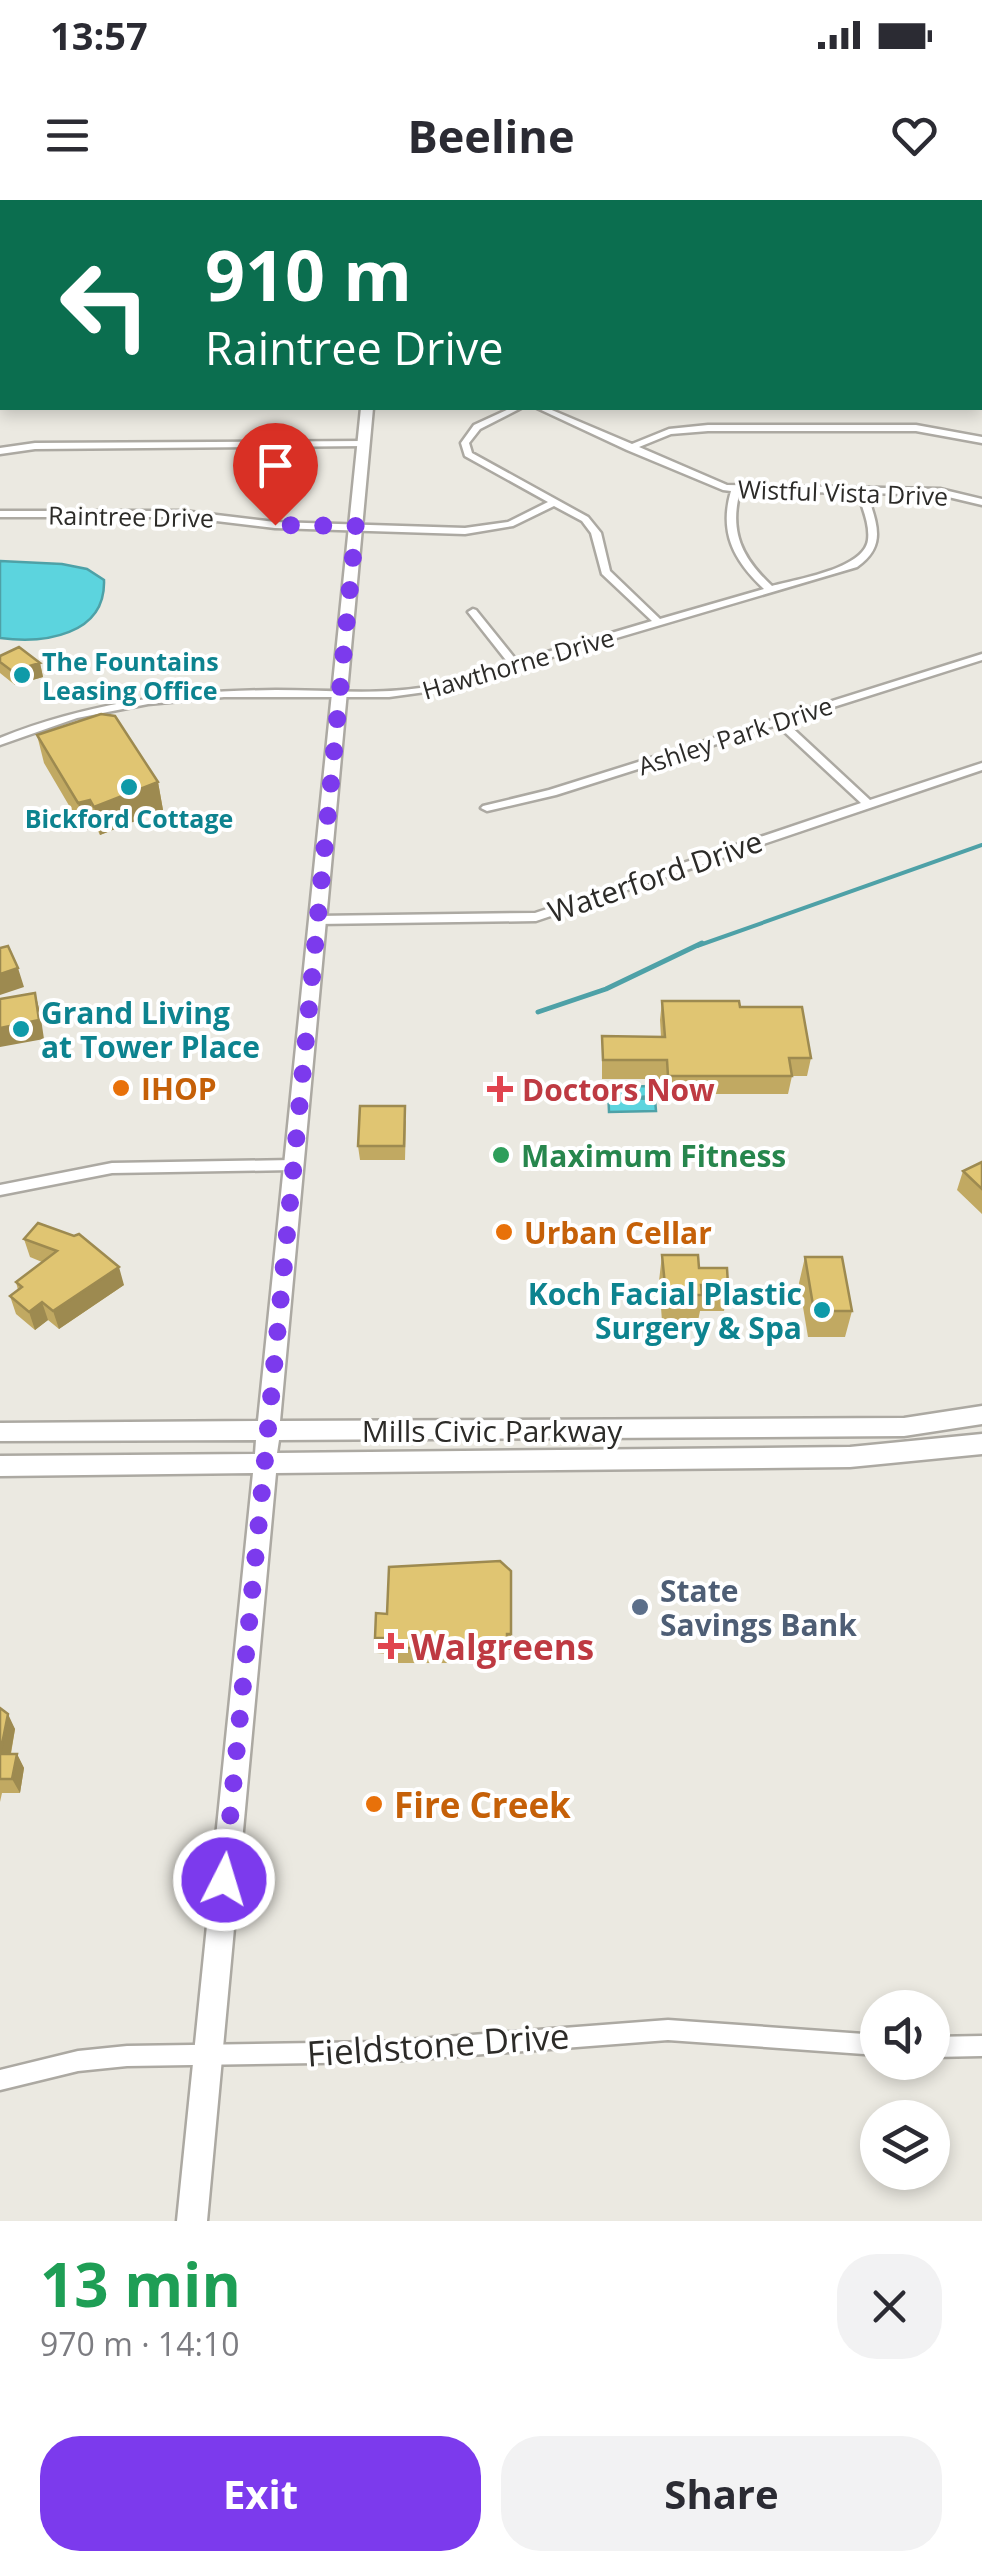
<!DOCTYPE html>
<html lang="en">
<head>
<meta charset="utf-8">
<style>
  body { margin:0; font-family:"Open Sans",sans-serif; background:#f2f2f3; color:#2b2b33; height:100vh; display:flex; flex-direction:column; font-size:38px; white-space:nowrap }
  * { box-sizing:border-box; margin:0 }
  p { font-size:32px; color:#7c7c81 }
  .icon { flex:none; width:55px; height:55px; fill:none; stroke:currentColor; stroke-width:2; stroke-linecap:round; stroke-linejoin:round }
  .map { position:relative; height:2021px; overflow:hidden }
  .sheet { display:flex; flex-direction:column; background:#fff; flex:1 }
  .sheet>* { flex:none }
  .banner { position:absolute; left:0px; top:0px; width:982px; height:210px; box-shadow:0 5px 15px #0003; background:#0b6e4f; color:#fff; overflow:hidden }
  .buttons { position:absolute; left:860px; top:1790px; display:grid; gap:20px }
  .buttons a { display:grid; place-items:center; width:90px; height:90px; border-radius:50%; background:#fff; box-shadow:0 5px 15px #0003; font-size:50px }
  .pin { position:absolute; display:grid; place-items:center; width:85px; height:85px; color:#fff; margin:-102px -42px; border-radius:50% 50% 50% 0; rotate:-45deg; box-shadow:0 0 10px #0007 }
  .pin .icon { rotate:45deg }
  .me { position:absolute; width:110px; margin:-55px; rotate:5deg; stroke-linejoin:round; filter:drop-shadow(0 0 8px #0008) }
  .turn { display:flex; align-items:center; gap:35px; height:210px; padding:0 40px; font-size:45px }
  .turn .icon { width:130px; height:130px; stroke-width:2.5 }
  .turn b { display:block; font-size:70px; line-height:85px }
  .round { display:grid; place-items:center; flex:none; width:105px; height:105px; border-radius:40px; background:#f2f2f3 }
  .overview { display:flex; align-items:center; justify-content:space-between; height:170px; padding:0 40px }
  h1 { font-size:60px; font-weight:700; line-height:75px; color:#1e9e55 }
  .action { display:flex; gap:20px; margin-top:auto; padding:20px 40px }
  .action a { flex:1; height:115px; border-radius:40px; background:#7c3aed; color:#fff; font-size:40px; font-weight:700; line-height:115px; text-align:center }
  .action a+a { background:#f2f2f3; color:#2b2b33 }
  .status { display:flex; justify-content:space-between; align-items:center; height:70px; padding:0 50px; background:#fff; direction:ltr }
  .status svg { height:28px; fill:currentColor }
  header { display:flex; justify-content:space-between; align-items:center; height:130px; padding:0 40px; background:#fff; font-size:45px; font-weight:700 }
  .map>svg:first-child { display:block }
</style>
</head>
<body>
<div class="status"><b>13:57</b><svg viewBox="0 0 49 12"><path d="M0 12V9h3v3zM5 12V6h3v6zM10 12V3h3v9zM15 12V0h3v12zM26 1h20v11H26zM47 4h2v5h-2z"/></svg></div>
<header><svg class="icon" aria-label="menu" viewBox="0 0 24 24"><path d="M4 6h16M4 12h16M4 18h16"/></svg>Beeline<svg class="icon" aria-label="heart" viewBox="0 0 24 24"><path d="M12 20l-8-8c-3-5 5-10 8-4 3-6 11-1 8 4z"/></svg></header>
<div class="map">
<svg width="982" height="2021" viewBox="0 0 982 2021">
  <rect width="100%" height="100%" fill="#ebe9e1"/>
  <path fill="#5cd4de" stroke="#4ea1a7" stroke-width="2.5" d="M0,361L62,364L87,369L104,380C106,435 44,444 0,438Z
    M654,886L655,896L622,898L655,899L656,911L609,912L608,887Z"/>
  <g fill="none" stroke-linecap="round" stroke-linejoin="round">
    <path stroke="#4ea1a7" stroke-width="2.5" d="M0,4L5,0"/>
    <path stroke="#4ea1a7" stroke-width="4" d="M697,746L982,645"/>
    <path stroke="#4ea1a7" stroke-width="5" d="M538,812L606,789L702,743"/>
    <defs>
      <path id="street" d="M0,89H2V94H0Z
        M980,106H982V111H980Z
        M0,122H2V126H0Z
        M980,179H982V184H980Z
        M0,181H2V185H0Z
        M511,208H521L480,229L469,243L472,253L588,317L601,333L610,371L660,419L764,389C733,360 719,332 731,291L723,290L627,250L537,208H547L632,244L669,229L708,225H916L982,237V243L916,231H708L671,234L639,247L727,285L940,289L982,299V305L940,295L867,293C876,323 888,345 857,367L440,490L389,497H224L148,504L77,518L0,545V538C89,502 180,491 276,490C324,490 373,495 420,488C450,483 480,472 509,464L468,412L473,409L476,410L517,461L652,421L602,374L591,333L582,321L554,306L513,326L465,334L275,328L183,317H0V311H183L275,322L465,328L508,322L548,302L465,256L461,243L474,225ZM740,291L858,293C862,308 870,324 868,340C864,369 797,379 772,386C742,358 729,332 740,291Z
        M364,241L368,244L367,246L35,249L0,254V248L35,243Z
        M982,454V460L786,522L870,600L982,563V570L536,721L317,724L311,720L317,716L535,713L861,603L777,525L556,595L487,611L481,608L483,606L549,590Z
        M292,960L299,965L292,970L112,973L0,995V985L112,963Z
        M668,1820L878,1835V1855L668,1840L380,1862L127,1866L78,1871L0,1890V1870L78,1851L127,1846L380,1842Z
        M982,1836V1856L932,1857V1837Z"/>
      <path id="secondary" d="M381,0H391V2H381Z
        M361,208H373L280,1221L904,1218L982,1206V1224L904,1236L279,1240L277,1253L850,1247L982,1234V1254L850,1267L276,1273L207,2021H177L253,1273L0,1276V1256L255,1254L256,1240L0,1241V1223L258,1221Z"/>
    </defs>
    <use href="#street" stroke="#aca9a2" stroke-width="5"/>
    <use href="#secondary" stroke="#aca9a2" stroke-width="5"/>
    <use href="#street" fill="#fff" fill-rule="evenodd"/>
    <use href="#secondary" fill="#fff" fill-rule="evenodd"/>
  </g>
  <path fill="#c1a962" d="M0,456L40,463L43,477L15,485L0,473Z
    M37,535L158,582L163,610L100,635L96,627L84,631L44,563Z
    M662,801L740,807L811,858L807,876H792L788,894H666L665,879H602V836L661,837L660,820Z
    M406,920L405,960H360L358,946Z
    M982,962V1014L957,990L963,971Z
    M38,1023L124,1085L59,1129L48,1120L35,1130L16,1114L10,1096L18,1090L16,1082L42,1062L30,1057L24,1039Z
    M662,1055L699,1068L728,1085L724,1111H700L698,1121H662L659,1081Z
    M805,1057L852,1111L845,1137H808L799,1083Z
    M511,1371V1450H507L506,1463H390L389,1454L376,1453L375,1438L387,1414Z
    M0,1508L15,1529L11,1554H17L24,1568L20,1593H2L0,1602Z"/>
  <path fill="#9d8a50" d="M40,463L43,477L15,485L12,471Z
    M158,582L163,610L100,635L94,607Z
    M90,600L96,627L84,631L78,603Z
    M18,768L24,787L0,795V774Z
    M35,793L40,812L44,839L0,847V828Z
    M119,1067L124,1085L59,1129L53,1111Z
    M42,1102L48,1120L35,1130L29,1112Z
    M8,1514L15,1529L8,1568L0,1554Z
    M17,1554L24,1568L20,1593L12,1579Z"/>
  <path fill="#e0c572" stroke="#9d8a50" stroke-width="2.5" d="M19,447L40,463L12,471L0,462V456Z
    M101,514L115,516L158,582L94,607L90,600L78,603L37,535Z
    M8,746L18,768L0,774V748Z
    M35,793L39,820L0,828V799Z
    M662,801H739L740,807H802L811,858H789L792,876H668L667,860H603L602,836L665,837Z
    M360,906H405L404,946H358Z
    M982,962V989L963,971Z
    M38,1023L74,1036L79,1034L119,1067L53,1111L42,1102L29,1112L10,1096L22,1087L16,1082L57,1051L24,1039Z
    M662,1055H698L699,1068H727L728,1085H701L702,1095H666Z
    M805,1057H842L852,1111H814Z
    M500,1361L511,1371V1434H507V1448H389V1438H375L376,1413L387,1414L389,1367Z
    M0,1508L8,1514L0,1554H17L12,1579H0Z"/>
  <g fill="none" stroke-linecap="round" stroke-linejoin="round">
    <path stroke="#7c3aed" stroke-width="18" stroke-dasharray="0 32.4" d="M224,1680L356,326L275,325"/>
  </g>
  <g fill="#0f9aa8" stroke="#fff" stroke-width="4">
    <circle cx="22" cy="475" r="10"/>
    <circle cx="129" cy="587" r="10"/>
    <circle cx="21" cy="829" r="10"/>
    <circle cx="822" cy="1110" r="10"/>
  </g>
  <g fill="#e8710a" stroke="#fff" stroke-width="4">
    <circle cx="121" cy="888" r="10"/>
    <circle cx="504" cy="1032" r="10"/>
    <circle cx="374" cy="1604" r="10"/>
  </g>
  <g fill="#e0444e" stroke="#fff" stroke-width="4">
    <path d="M495 874h10v10h10v10h-10v10h-10v-10h-10v-10h10z"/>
    <path d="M386 1431h10v10h10v10h-10v10h-10v-10h-10v-10h10z"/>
  </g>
  <circle fill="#2e9e5b" stroke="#fff" stroke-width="4" cx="501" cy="955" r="10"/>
  <circle fill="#5c6f8a" stroke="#fff" stroke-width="4" cx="640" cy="1407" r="10"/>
  <g text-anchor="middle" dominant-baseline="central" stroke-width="8" stroke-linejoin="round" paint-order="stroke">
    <g font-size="25" fill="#2c2b28" stroke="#fff">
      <text transform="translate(843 292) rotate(2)">Wistful Vista Drive</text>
      <text transform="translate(131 316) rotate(1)">Raintree Drive</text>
      <text transform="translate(518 463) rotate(-16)">Hawthorne Drive</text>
      <text transform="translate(735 535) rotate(-18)">Ashley Park Drive</text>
    </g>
    <g font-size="25" font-weight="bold" fill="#0d838f" stroke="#fff" text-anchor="start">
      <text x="42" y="461">The Fountains<tspan x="42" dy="29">Leasing Office</tspan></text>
      <text x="129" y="618" text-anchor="middle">Bickford Cottage</text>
    </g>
    <g font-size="30" fill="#2c2b28" stroke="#fff">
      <text transform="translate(655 676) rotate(-19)">Waterford Drive</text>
      <text x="492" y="1230">Mills Civic Parkway</text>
    </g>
    <g font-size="30" font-weight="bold" fill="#0d838f" stroke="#fff" text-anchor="start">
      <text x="41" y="812">Grand Living<tspan x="41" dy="34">at Tower Place</tspan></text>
      <text x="802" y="1093" text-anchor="end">Koch Facial Plastic<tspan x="802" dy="34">Surgery &amp; Spa</tspan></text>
    </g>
    <g font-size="30" font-weight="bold" fill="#c56008" stroke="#fff" text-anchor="start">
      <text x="141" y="888">IHOP</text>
      <text x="524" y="1032">Urban Cellar</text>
    </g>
    <g font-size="30" font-weight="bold" fill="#be3a42" stroke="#fff" text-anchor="start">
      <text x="522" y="889">Doctors Now</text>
    </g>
    <g font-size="30" font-weight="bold" fill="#27864d" stroke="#fff" text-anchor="start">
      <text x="521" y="955">Maximum Fitness</text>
    </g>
    <g font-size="30" font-weight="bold" fill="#4e5e75" stroke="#fff" text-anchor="start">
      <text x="660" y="1390">State<tspan x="660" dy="34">Savings Bank</tspan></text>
    </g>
    <g font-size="35" font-weight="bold" fill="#be3a42" stroke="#fff" text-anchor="start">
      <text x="411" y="1446">Walgreens</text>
    </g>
    <g font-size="35" font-weight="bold" fill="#c56008" stroke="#fff" text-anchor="start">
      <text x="394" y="1604">Fire Creek</text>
    </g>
    <g font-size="35" fill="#2c2b28" stroke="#fff">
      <text transform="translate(438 1844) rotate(-4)">Fieldstone Drive</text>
    </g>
  </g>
</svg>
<div class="buttons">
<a><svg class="icon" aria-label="sound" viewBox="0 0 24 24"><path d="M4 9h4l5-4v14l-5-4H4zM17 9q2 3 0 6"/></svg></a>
<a><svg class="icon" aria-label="layers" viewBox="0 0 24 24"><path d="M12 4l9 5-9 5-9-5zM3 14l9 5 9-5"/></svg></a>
</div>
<div class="pin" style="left:275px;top:325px;background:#d93025"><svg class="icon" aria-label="arrive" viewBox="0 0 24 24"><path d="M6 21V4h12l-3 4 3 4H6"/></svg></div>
<svg class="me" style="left:224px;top:1680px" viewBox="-20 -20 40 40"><circle r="17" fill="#7c3aed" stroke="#fff" stroke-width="3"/><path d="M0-11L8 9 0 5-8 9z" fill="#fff"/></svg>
<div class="banner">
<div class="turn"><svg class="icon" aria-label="left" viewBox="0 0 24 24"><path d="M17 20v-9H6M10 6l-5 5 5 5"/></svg><div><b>910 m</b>Raintree Drive</div></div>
</div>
</div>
<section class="sheet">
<div class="overview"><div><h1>13 min</h1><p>970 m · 14:10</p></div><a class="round"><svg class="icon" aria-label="close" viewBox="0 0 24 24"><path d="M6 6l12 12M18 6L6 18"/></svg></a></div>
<div class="action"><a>Exit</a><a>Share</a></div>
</section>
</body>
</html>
